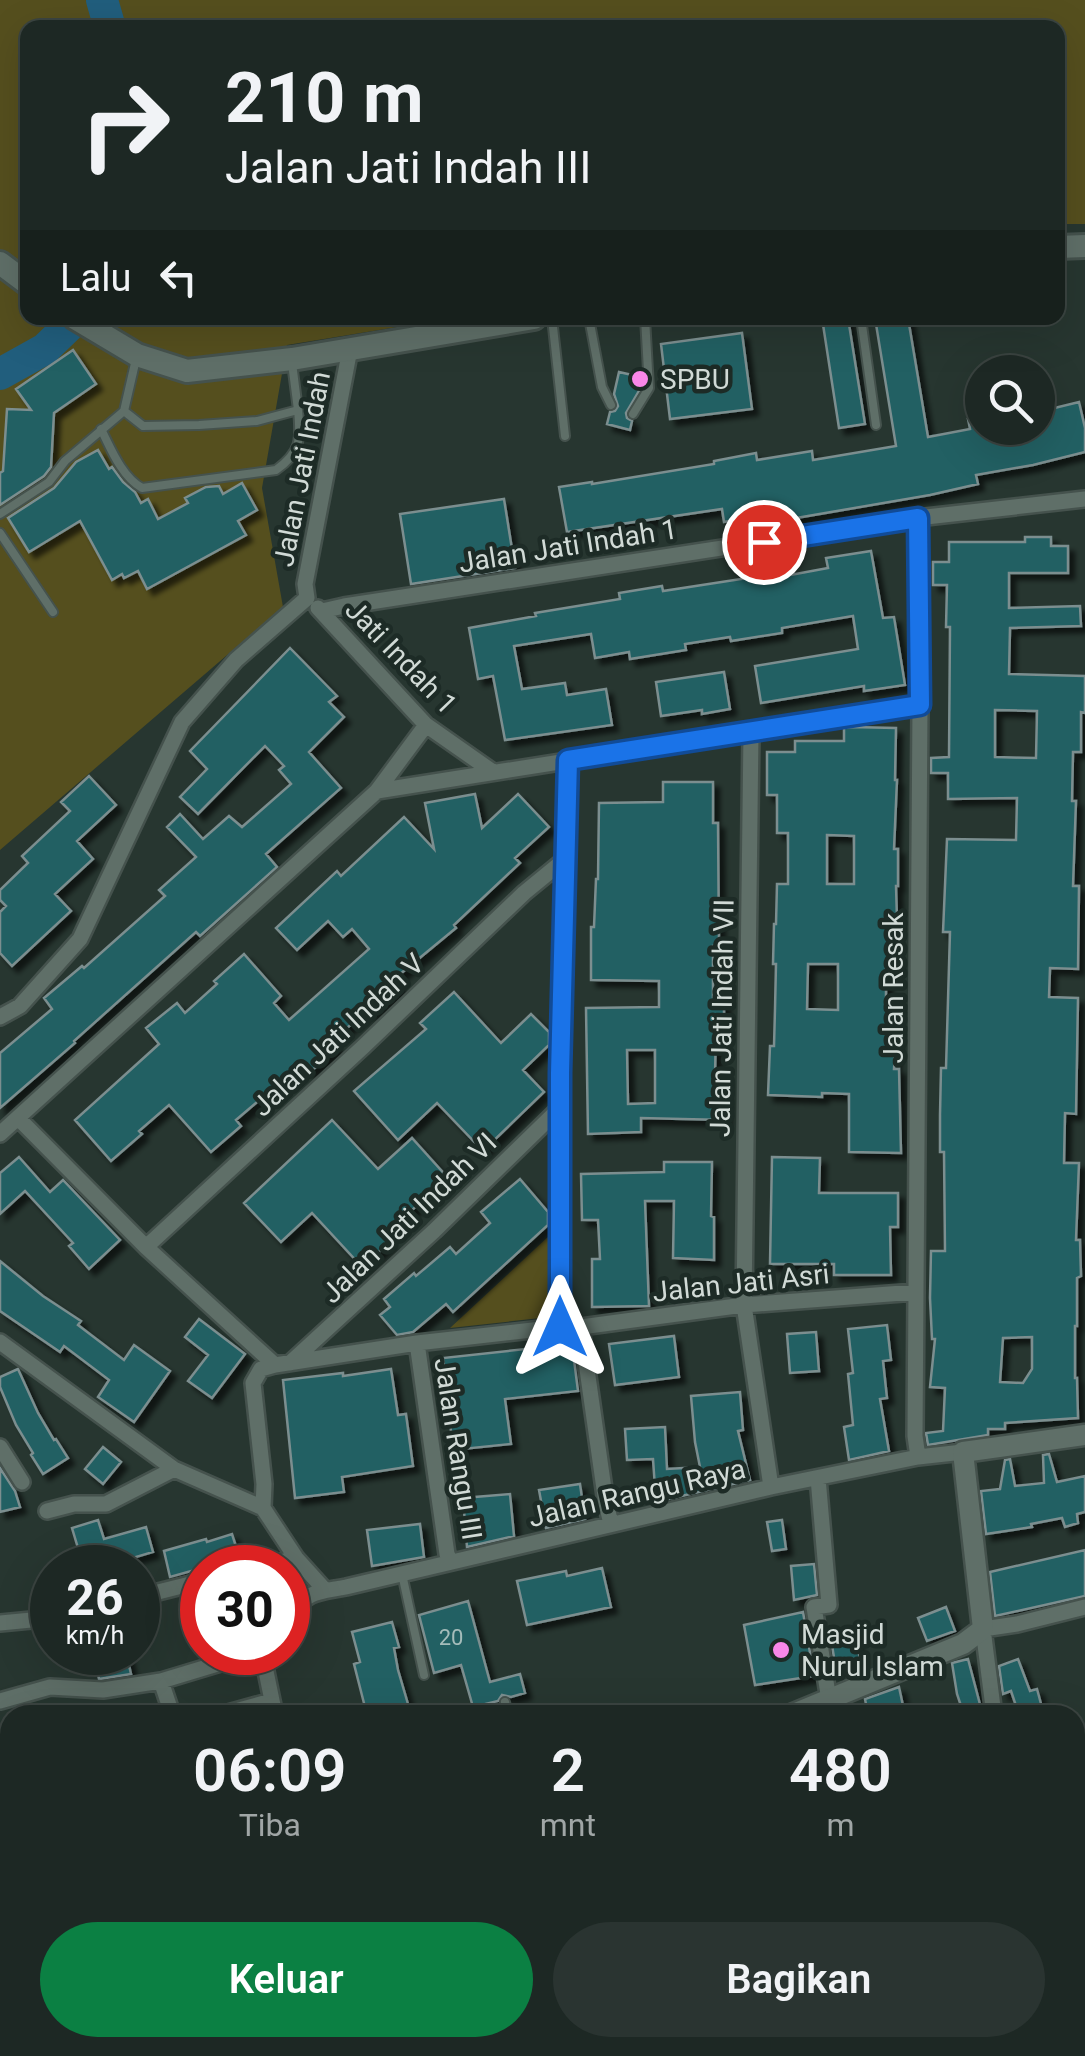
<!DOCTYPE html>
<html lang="id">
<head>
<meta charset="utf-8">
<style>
  body { margin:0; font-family:Roboto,sans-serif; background:#2a3431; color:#f1f3f6; height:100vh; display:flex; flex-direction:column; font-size:38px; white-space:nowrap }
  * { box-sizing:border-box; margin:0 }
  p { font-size:32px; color:#a0a6a6 }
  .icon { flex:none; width:55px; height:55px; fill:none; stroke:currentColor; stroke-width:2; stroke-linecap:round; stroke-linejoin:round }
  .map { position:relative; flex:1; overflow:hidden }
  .side { position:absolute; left:0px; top:1705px; width:1085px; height:352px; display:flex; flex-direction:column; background:#1d2824; border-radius:30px 30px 0 0; box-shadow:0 10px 40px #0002,0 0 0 2px #3b4441 }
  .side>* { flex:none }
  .banner { position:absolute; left:20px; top:20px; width:1045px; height:305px; border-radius:20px; box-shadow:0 10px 40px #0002,0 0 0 2px #3b4441; background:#1d2824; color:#f1f3f6; overflow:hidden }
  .buttons { position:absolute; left:965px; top:355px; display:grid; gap:20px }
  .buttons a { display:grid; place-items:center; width:90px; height:90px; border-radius:50%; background:#1d2824; box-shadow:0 10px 40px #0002,0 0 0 2px #3b4441; font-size:50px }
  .speed { position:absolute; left:30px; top:1545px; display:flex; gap:20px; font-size:50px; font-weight:700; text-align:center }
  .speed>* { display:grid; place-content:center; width:130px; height:130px; border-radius:50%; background:#1d2824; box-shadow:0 10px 40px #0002,0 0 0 2px #3b4441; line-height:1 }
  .speed small { font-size:25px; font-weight:400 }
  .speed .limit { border:15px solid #d22; background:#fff; color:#111 }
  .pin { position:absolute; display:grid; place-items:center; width:85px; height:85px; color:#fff; margin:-42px; border:5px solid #fff; border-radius:50%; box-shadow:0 2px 10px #0007 }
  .me { position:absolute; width:110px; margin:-55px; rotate:0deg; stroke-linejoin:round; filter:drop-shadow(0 0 8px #0008) }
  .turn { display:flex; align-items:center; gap:35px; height:210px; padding:0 40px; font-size:45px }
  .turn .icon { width:130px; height:130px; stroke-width:2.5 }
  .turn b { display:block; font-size:70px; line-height:85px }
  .then { display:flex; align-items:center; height:95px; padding:0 40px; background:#0003; gap:20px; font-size:38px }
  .eta { display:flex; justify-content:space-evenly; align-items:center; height:170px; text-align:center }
  .eta b { font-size:60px; font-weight:600; line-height:70px }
  .button { display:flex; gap:20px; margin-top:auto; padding:20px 40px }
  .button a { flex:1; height:115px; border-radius:60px; background:#0b8043; color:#fff; font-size:40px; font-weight:600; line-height:115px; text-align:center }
  .button a+a { background:#2a3431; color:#f1f3f6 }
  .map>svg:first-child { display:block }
</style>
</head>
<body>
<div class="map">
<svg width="1085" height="2056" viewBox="0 0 1085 2056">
  <defs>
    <filter id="shadow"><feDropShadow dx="6" dy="6" stdDeviation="2.5" flood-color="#0009"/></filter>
  </defs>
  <rect width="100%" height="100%" fill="#273630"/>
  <path fill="#554f1e" d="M0,0H1085V224H1058V28H28V318H453L287,345L262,488L283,607L0,850Z
    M550,1235V1317L450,1328Z"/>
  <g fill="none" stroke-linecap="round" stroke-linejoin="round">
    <path stroke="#215e7d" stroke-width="32" d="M102,0L110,28
      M0,374L45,349L77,318"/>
  </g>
  <path fill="#216064" stroke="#7b8e8f" stroke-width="2.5" fill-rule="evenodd" filter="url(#shadow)" d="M822,318H848L865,424L839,428Z
    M875,318H908L928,437L970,429L968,419L982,416V428H1038V412L1079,402L1085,428V452L1033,465L976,475L978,484L930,495L773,522L772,513L724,522L722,509L567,532L559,487L592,482V484L714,464V461L756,453L757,460L812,451L813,460L896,446Z
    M742,333L752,409L670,419L661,344Z
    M73,350L96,384L54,413L51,467L44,476L0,505V473L3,471L7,409L31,410L16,389Z
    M619,372L641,377L639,391L626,413L627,418L632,421L630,430L607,424L610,412L615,411L618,406L614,394Z
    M98,450L109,469L112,467L123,482L135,492L141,503L148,499L158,519L188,503L185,498L206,487L219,486L223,494L242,483L257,510L238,521L246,535L147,589L138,571L124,578L122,574L112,580L80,521L29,552L8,518L54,488L76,462Z
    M504,499L515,568L411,584L400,514Z
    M1025,537H1051V546H1068V573H1009V608L1080,606L1081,626L1010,628L1009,674L1085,676V713L1081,712V752H1073L1072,801H1076L1073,886H1079L1078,969L1050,968L1049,997L1078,998L1076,1114L1065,1113L1064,1163H1079L1076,1240H1080L1081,1276L1077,1278V1326H1075V1378H1077L1078,1418L1005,1423V1429H988V1435L928,1445L926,1433L943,1431L945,1388L930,1387L935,1339H932L930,1298L931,1251H945L944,1152H940V1115L941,1068H946L950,932H943L947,839L1016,840L1017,798L948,799V773H931V758L949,757L950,627H946L947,585H933V562H949V542H1025ZM995,710L1037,711L1036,758L995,757ZM1032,1337V1369L1023,1383L1000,1382L1003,1338Z
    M871,551L883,618L894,617L905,685L864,691V686L761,703L755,666L858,649L853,616L782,628V633L731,641L730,637L685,644L686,650L630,659L629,652L595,658L591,634L514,646L522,689L565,683L567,695L606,689L612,725L505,740L493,676L478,679L469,628L536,616L535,613L620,599L619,593L662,586L663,591L773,574L774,578L828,568L826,558Z
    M290,648L337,696L329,702L344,717L309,752L341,788L266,854L277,867L200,936L196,932L74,1041L75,1043L0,1108V1053L52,1009L44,998L82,966L84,968L165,896L159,890L196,857L167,827L180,814L203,839L229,816L242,827L291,784L279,770L284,766L265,746L198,814L180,797L207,769L190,751Z
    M724,672L730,709L702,714V710L661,716L656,682Z
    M851,727L896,728L895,780H897L894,849H898V886H896L897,919L890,920V960H886V1002L889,1003L888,1038H896L894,1069H899L901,1153L849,1152V1094L822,1093V1097L768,1095L770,1046H774L775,1009L776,964H773L774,924H776L777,884H788V833H777V795H767V752H795V741H844V728ZM827,835L854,836V884H827ZM808,964H838V1010L807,1009Z
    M89,776L116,805L77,841L93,859L55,894L71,911L12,966L0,953V912L6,906L0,900V890L28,863L22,856L70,811L61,802Z
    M663,782H713V823H718L719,946H713V997H724V1030H716L715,1076H725V1120L641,1118V1132L588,1134L586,1008L659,1007V981L591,980V927H594L596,879H598L599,803L663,802ZM627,1050H655V1103L628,1104Z
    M475,794L482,828L518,794L549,827L515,858L520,863L454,925L456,928L393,980L400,988L372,1013L369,1010L331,1041L337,1049L310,1072L305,1066L272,1094L270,1091L236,1120L241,1126L211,1152L169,1105L139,1131L142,1134L111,1161L75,1120L159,1044L146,1028L177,1003L185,1013L217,984L214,981L244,954L281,996L274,1003L289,1020L369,949L352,929L343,937L328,921L297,950L276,928L337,871L341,876L404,817L434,849L425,803Z
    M454,992L501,1043L531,1014L549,1032V1045L523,1070L544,1092L483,1151L437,1103L398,1140L354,1091L426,1029L420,1023Z
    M332,1120L378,1169L412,1138L448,1178L384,1235L390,1242L362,1267L312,1213L281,1242L244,1203Z
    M19,1157L50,1192L63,1180L120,1240L89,1269L69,1246L73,1243L25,1191L0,1214V1173Z
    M772,1157L820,1158L819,1193H898V1227H890L891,1275H834V1264H770Z
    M664,1162H712L711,1216L714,1217V1260L673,1258L674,1201H645L649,1306L592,1307V1259H600L598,1220H582L581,1174L664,1172Z
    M520,1179L548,1212V1225L453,1312L446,1304L413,1332L397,1335L380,1315L390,1307L384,1299L414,1273L416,1276L450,1247L456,1254L490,1223L481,1212Z
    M0,1261L43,1296L81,1321L78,1325L124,1360L134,1345L170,1371L134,1422L98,1397L109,1380L64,1346L60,1352L0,1311Z
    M199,1319L245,1354L212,1398L188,1381L208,1355L185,1337Z
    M887,1325L891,1360L883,1361L887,1398L880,1399L889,1451L849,1460L844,1427L853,1425L848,1374L853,1373L848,1329Z
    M816,1332L819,1371L790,1373L787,1334Z
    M674,1336L679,1377L615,1385L609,1344Z
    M572,1344L578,1391L505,1399L511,1444L453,1450L443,1358Z
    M18,1369L38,1413L54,1440L56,1439L68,1458L43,1474L31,1455L33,1453L16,1425L0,1387V1377Z
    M391,1369L398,1415L406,1414L413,1466L342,1477L344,1492L295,1498L283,1380L343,1373V1376Z
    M740,1392L743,1430L738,1431L750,1480L656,1502L653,1459L627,1460L625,1429L665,1427L667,1469L700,1467L695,1442L691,1396Z
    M103,1447L121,1462L103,1484L85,1469Z
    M1049,1454L1057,1482L1085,1476V1512L1077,1514L1078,1523L1065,1527L1062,1518L1031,1524L1032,1527L986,1534L981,1491L1000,1489L1005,1460L1010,1459L1015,1486L1044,1483L1043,1455Z
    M0,1468L15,1491L20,1507L0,1512Z
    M580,1484L585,1519L546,1528L539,1490Z
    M510,1494L514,1536L467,1547L463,1498Z
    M98,1520L104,1539L146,1527L153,1552L112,1564L113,1568H84L72,1528Z
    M782,1520L786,1549L772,1551L767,1522Z
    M420,1524L424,1557L372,1566L367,1530Z
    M232,1534L241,1562L226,1567L202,1568L170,1577L164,1551L206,1539L207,1542Z
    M1085,1550V1596L995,1616L990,1572Z
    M814,1564L817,1595L794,1600L791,1566Z
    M602,1568L611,1607L527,1625L517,1581L566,1571L567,1576Z
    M468,1601L490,1682L520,1674L525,1693L511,1697L502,1695L498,1701L473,1707L461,1665L434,1673L419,1615Z
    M946,1607L955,1631L927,1641L918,1618Z
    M803,1612L814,1676L755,1685L744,1625Z
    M392,1622L399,1647L394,1648L398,1670L408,1704L367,1715L354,1664L360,1662L352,1632Z
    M855,1639L860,1658L835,1664L832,1645Z
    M93,1652H126L131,1674L99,1679Z
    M968,1659L982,1712L964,1715L957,1694L952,1663Z
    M1018,1659L1030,1691L1037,1689L1044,1715H1019L1011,1691L1003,1694L999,1666Z
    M899,1687L905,1715H868L865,1699Z"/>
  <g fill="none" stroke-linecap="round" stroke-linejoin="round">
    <defs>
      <path id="service" d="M552,318L565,436
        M589,318L602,387L611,405
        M861,318L876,425
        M136,359L124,411L143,426L199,425L257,421L298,410L292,363
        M633,414L649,388L645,318
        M101,429C111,449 122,477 142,488L276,470C301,452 301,440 298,410
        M0,514L49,482L65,461L124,411
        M0,533L53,612
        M402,1574L424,1675
        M505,1702L508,1715
        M885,2048L887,2056"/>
      <path id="minor" d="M917,518L920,705L915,1436L918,1457
        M307,598L305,584L350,349
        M318,608L426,725L493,772
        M322,611L344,606L917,518L1085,499
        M751,732L744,1305L771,1487
        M377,791L920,705
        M0,1017L20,1006L80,939L182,722L236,660L307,598
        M19,1119L146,1247L275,1365
        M0,1134L377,791L426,725
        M146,1247L363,1047L524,893L563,861
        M559,1327C558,1138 560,949 567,761
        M581,1327L606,1503L611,1524
        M0,1342L174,1469L263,1508
        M417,1343L447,1554L451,1562
        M290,1363L434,1231L560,1108
        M0,1447L22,1482
        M818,1478L829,1605L814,1607L829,1700
        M47,1511L74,1504H106L174,1469
        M257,1568L296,1558
        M324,1589L296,1558L263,1508L264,1484L253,1383L261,1369L275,1365L417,1343L559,1327H581L744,1305L916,1292
        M138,1597L202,1581
        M288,1615C311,1590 315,1593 346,1587L771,1487L918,1457L963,1452
        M0,1623L52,1618
        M262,1652L275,1715
        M161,1681L172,1714L177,1715
        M0,1701L50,1687L103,1690L161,1681L257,1652
        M221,1715L271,1701
        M994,1715L983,1629L1017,1624L1085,1607
        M1075,1799L1085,1796
        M1075,1912L1085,1947
        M89,2048L98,2056
        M304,2048L307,2056
        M459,2048L461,2056
        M744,2048L747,2056
        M964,2048L967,2056"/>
      <path id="tertiary" d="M791,1715L963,1644L983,1629L963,1452L1085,1435
        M0,2022L10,2020"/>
      <path id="secondary" d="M1058,247L1085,246
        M0,263L28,284
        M75,318L137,355L187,371L292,359L534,318
        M1061,2056L1085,2050"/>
    </defs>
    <use href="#service" stroke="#45524d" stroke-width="12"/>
    <use href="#minor" stroke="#45524d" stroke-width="20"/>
    <use href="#tertiary" stroke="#45524d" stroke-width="25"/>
    <use href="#secondary" stroke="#45524d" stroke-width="28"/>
    <use href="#service" stroke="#5f6f68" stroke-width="8"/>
    <use href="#minor" stroke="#5f6f68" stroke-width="15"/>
    <use href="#tertiary" stroke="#5f6f68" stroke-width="20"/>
    <use href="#secondary" stroke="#5f6f68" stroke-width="22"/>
  </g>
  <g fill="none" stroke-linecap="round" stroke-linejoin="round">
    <defs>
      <path id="route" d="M560,1327V1073L568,760L920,705L918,518L764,542"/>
    </defs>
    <use href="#route" stroke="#114b97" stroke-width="25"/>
    <use href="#route" stroke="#1a73e8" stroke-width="18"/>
  </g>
  <g fill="#f987e8" stroke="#1d2b26" stroke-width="4">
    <circle cx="640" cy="379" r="10"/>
    <circle cx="781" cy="1650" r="10"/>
  </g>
  <g text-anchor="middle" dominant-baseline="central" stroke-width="9" stroke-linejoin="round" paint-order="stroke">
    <g font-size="22" fill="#a5bcba">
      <text x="451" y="1637">20</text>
    </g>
    <g font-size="28" fill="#d1dad6" stroke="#1d2b26" text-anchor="start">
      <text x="660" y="379">SPBU</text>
      <text x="801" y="1634">Masjid<tspan x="801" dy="32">Nurul Islam</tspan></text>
    </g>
    <g font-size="28" fill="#d1dad6" stroke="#1d2b26">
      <text transform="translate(302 469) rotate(-79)">Jalan Jati Indah</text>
      <text transform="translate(568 546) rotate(-9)">Jalan Jati Indah 1</text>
      <text transform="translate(401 657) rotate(46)">Jati Indah 1</text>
      <text transform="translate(893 988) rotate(-90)">Jalan Resak</text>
      <text transform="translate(722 1018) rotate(-89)">Jalan Jati Indah VII</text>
      <text transform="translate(338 1035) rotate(-43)">Jalan Jati Indah V</text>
      <text transform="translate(409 1218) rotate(-44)">Jalan Jati Indah VI</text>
      <text transform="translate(741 1283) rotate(-6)">Jalan Jati Asri</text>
      <text transform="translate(458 1449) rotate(81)">Jalan Rangu III</text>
      <text transform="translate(637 1493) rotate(-13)">Jalan Rangu Raya</text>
    </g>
  </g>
</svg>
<div class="buttons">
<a><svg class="icon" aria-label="search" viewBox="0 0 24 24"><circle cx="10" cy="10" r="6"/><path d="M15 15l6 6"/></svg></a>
</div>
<div class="speed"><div>26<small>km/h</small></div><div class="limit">30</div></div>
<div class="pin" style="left:764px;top:542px;background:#d93025"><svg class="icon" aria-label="arrive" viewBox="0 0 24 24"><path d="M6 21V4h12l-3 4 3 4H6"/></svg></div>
<svg class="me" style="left:560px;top:1327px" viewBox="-20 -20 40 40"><path d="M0-17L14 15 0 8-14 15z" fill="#1a73e8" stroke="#fff" stroke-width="4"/></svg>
<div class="banner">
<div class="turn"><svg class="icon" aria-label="right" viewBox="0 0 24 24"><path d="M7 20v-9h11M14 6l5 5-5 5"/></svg><div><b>210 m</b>Jalan Jati Indah III</div></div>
<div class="then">Lalu<svg class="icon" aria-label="left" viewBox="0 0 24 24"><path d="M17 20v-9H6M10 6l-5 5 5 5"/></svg></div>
</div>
<section class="side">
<div class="eta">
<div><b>06:09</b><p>Tiba</p></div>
<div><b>2</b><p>mnt</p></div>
<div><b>480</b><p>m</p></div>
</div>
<div class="button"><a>Keluar</a><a>Bagikan</a></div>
</section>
</div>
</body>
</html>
